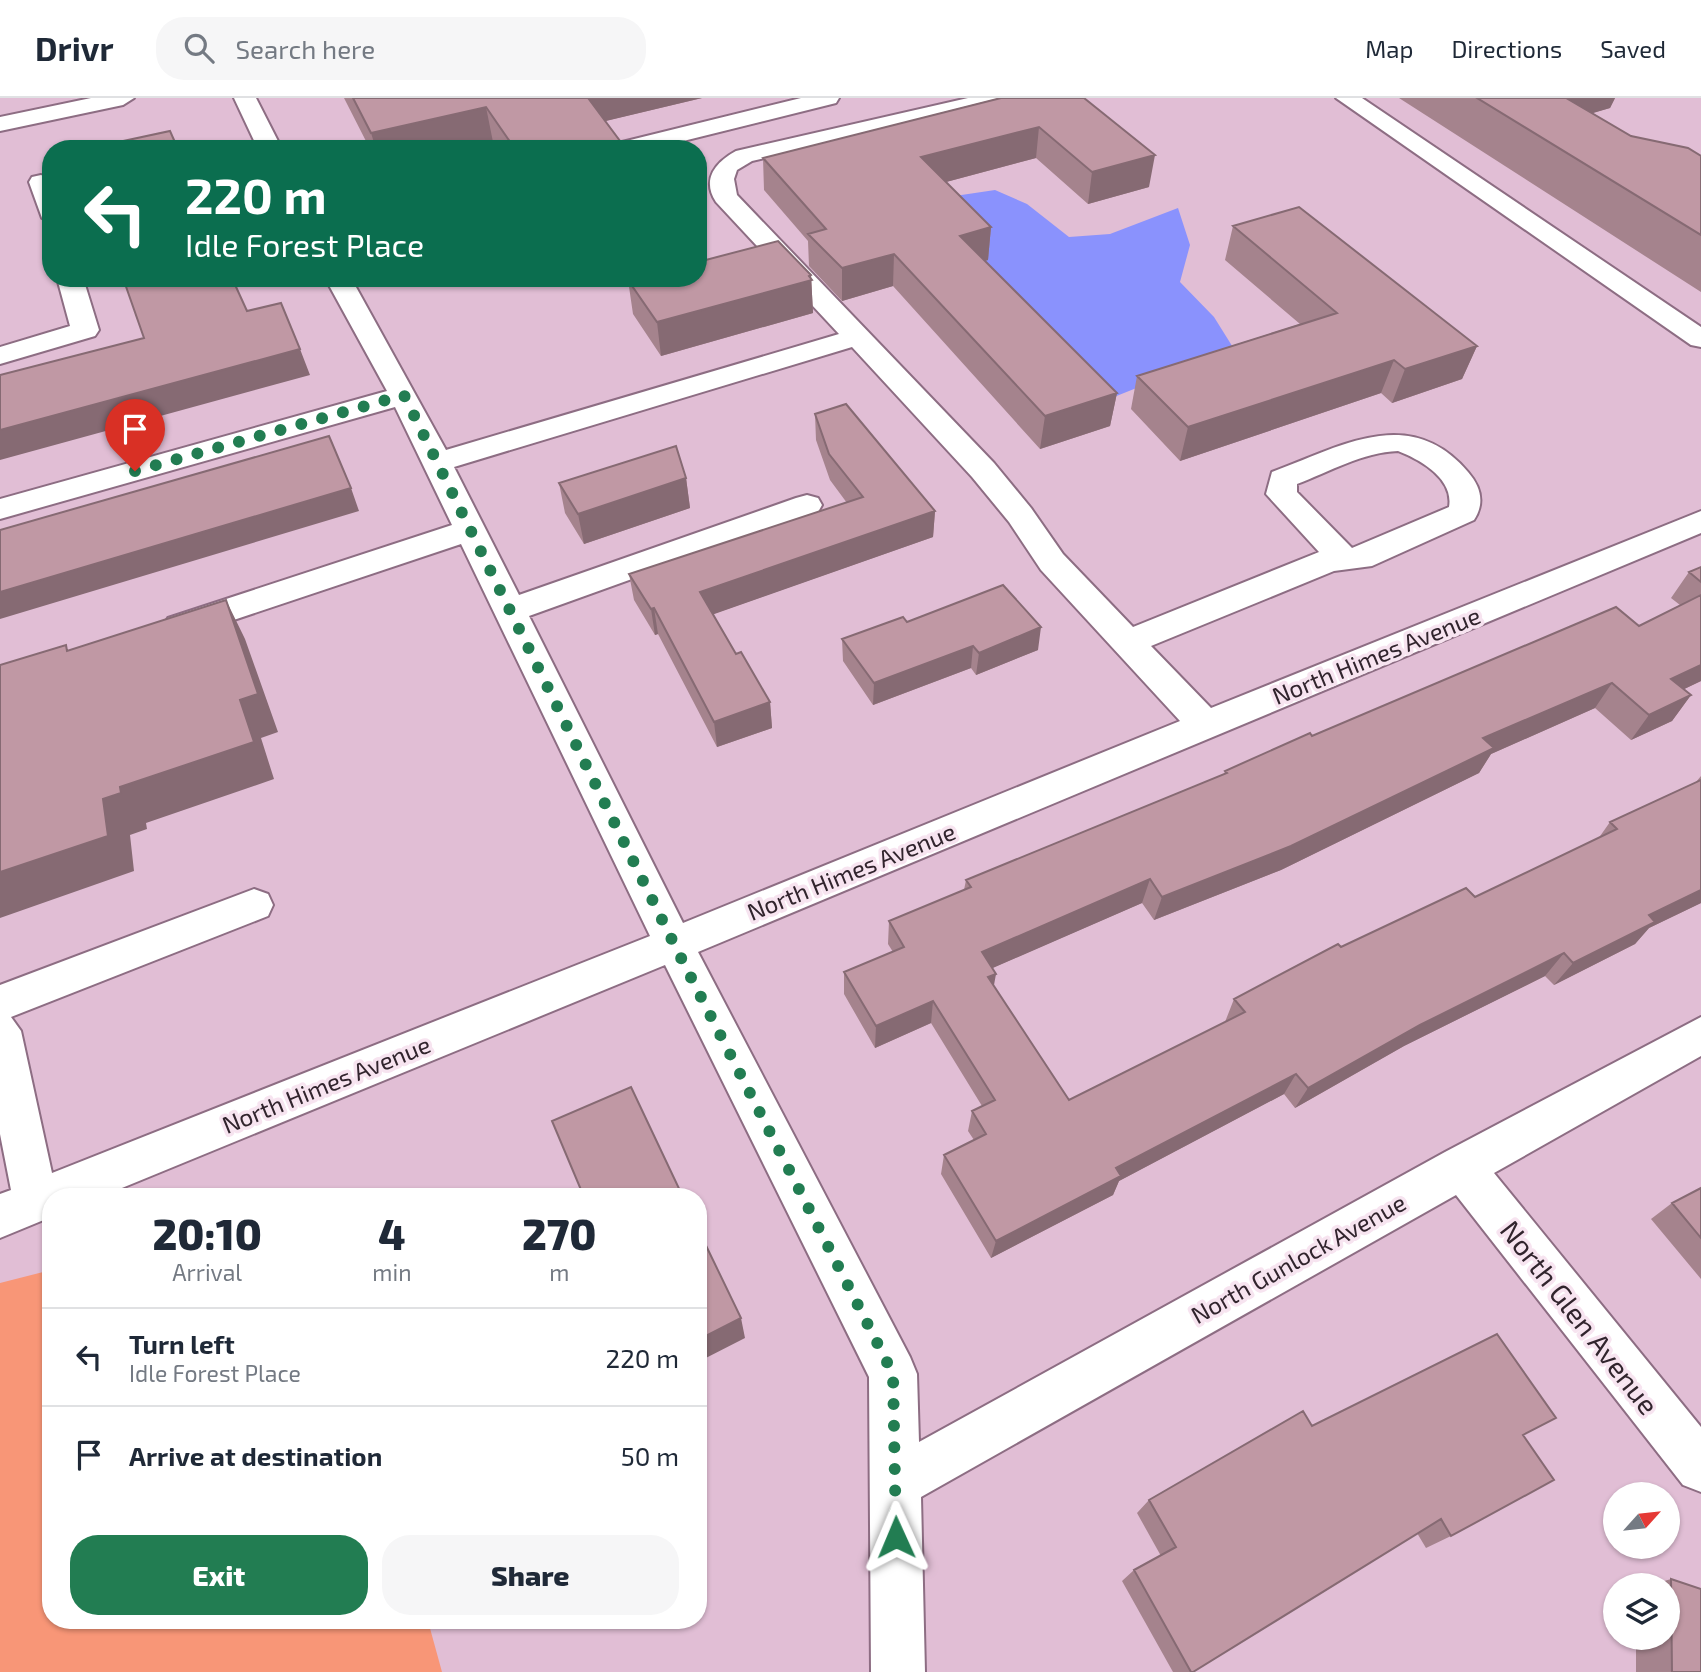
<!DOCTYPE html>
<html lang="en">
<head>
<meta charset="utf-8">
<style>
  body { margin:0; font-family:"Exo 2",sans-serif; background:#f6f6f7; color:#1f2937; height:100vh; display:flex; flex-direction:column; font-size:26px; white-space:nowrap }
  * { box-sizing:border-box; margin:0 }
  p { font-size:23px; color:#747a83 }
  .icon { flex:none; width:38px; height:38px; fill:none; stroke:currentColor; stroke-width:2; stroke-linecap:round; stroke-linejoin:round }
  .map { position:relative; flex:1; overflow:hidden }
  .panel { position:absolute; left:42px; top:1090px; width:665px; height:441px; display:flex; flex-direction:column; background:#fff; border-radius:28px; box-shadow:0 2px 5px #0004 }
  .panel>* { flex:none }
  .banner { position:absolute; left:42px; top:42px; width:665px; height:147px; border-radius:28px; box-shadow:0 2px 5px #0004; background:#0b6e4f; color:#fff; overflow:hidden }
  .needle { width:46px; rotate:63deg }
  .tools { position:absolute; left:1603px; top:1384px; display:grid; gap:14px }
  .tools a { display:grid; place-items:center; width:77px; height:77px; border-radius:50%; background:#fff; box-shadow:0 2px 5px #0004; font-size:35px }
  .pin { position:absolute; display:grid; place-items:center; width:60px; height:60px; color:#fff; margin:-72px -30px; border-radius:50% 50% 50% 0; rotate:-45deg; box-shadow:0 0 7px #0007 }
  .pin .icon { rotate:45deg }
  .me { position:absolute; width:77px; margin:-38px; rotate:359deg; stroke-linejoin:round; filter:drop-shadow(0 0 5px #0008) }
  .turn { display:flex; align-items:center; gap:24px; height:147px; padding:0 28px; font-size:32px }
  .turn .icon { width:91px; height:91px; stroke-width:2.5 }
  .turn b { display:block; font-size:49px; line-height:60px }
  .eta { display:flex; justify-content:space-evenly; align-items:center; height:119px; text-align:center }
  .eta b { font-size:42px; font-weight:800; line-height:49px }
  .button { display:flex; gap:14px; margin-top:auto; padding:14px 28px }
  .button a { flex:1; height:80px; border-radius:28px; background:#227d52; color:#fff; font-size:28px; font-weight:800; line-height:80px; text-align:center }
  .button a+a { background:#f6f6f7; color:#1f2937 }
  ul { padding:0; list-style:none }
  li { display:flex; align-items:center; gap:21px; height:98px; padding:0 28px; border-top:2px solid #e0e1e3 }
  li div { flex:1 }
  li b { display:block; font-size:26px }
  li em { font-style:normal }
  header { display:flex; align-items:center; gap:42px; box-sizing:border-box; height:98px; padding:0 35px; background:#fff; border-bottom:2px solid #e0e1e3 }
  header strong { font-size:33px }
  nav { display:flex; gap:38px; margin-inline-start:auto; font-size:24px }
  .search { width:490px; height:63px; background:#f6f6f7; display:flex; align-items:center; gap:18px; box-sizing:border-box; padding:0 24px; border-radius:28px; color:#747a83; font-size:26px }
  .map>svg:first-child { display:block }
</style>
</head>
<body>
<header>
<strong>Drivr</strong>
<div class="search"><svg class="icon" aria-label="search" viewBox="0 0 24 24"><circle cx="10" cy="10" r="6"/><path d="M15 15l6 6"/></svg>Search here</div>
<nav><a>Map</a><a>Directions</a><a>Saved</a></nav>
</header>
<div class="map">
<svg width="1701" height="1574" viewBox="0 0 1701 1574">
  <rect width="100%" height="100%" fill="#e1bed5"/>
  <path fill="#f89677" d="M51,1172V1522L428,1523L442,1574H0V1185Z"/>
  <path fill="#8a92fd" d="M995,92L1027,106L1069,139L1110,136L1178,110L1190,147L1180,184L1214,219L1234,251L1079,313L956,144L948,99Z"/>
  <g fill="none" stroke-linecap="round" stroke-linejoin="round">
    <defs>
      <path id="minor" d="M91,0H134L123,7L0,33V19Z
        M234,0H256L282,51H258Z
        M801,0H839L836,5L651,51H610L614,46Z
        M968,0H1009L998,7L752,63L737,72L734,81L737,97L994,365L1031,410L1063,456L1133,529L1319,454L1266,396L1272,374C1340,349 1410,305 1468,374C1481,389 1485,405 1474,422L1372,468L1334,473L1151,548L1211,610L1701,413V435L698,854L910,1259L917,1276L919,1344L1445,1054L1701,919V958L1494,1075L1701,1329V1394L1683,1387L1456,1097L921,1399L925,1574H871L869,1279L665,867L100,1099H51V1119L0,1140V1096L11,1092L0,1036V887L254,791L268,796L273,807L268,818L11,919L21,933L52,1075L650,838L461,446L180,540L168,536L163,528L168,520L452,427L395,309L0,421V401L387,293L325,180H351L446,352L839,236L716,104C701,81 716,64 736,53ZM852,249L972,379L1009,424L1041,472L1180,623L683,825L529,518L818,414L822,407L818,400L807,397L796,400L519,497L454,369ZM1398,353C1421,362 1454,381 1449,409L1352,450L1297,394V386C1329,374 1363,354 1398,353Z
        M1336,0H1362L1701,229V249L1691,247Z
        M41,77L51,81V122L42,120L29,84L32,79Z
        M57,180H83L99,232L95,238L0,266V249L70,228Z"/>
    </defs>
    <use href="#minor" stroke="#8d6d83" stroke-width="4"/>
    <use href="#minor" fill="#fff" fill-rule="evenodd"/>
  </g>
  <path fill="#a5838d" d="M344,0H702L605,23L626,51H495L494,49L487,51H370Z
    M999,0L1149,89L1088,106L1036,60L946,84L991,129L988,162L985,163L1117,295L1110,328L1040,351L893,188L842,203L809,168L808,143L764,92L763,60Z
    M1399,0H1615L1610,10L1592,15L1631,38L1701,58V194Z
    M1233,128L1477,248L1462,281L1392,305L1381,295L1180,363L1131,311L1137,278L1300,226L1225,162Z
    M811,177L813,215L661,258L633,216L628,182Z
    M815,316L935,413L933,439L713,516L736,556L770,604L772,630L717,649L658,536L655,537L634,502L629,476L847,405L830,382L816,342Z
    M686,380L690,410L584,446L565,415L559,385Z
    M1701,469V583L1684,591L1691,597L1672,623L1631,642L1595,610L1491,656L1479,675L1281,772L1154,822L1142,805L992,870L994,889L1069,1002L1225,924L1234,901L1341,849L1475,799L1598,741L1610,724L1696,684L1701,678V805L1649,830L1635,846L1554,887L1545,878L1404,948L1295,1010L1284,996L1119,1083L1113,1097L991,1160L941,1076L944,1057L974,1042L968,1033L972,1013L982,1008L931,925L875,950L844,896V874L893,854L888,846L889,823L964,792L966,782L1224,676L1225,673L1312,638L1639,528L1680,507L1671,500L1689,474Z
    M907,524L1038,552L976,577L971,570L873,607L843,563L842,541Z
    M1701,1090V1181L1651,1121L1672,1105Z
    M1312,1328L1524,1338L1451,1438L1426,1450L1417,1435L1193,1574H1173L1122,1483L1134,1472L1161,1458L1137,1415L1149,1402Z
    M1671,1481L1701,1574H1636V1540H1668V1488H1648Z"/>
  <path fill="#866a73" d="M581,0H702L585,28Z
    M1549,0H1615L1610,10L1536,32Z
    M486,9L494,49L487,51H376L371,35Z
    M1039,29L1036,60L920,91L921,59Z
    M1155,57L1149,89L1088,106L1092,74Z
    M991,129L988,162L958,170L960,138Z
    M894,156L893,188L842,203V170Z
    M811,177L813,215L661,258L657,224Z
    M1477,248L1462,281L1392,305L1405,271Z
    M300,251L310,277L0,362V332Z
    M1394,262L1381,295L1180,363L1188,329Z
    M1117,295L1110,328L1040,351L1045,318Z
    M686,380L690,410L584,446L578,416Z
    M351,390L359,413L0,521V494Z
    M935,413L933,439L703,520L700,494Z
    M226,502L245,541L278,634L261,640L274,681L146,725L147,731L130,737L134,773L0,820V774L240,602Z
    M654,510L658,536L655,537L651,511Z
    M1041,529L1038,552L976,577L979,555Z
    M973,548L971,570L873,607L874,585Z
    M1701,567V583L1653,606L1671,581Z
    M1612,585L1595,610L1491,656L1479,675L1281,772L1154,822L1162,799L1483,640Z
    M1691,597L1672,623L1631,642L1649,617Z
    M770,604L772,630L717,649L714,624Z
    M1150,781L1142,805L979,876L982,854Z
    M1701,792V805L1649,830L1635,846L1554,887L1573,865L1649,817Z
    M1564,855L1545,878L1404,948L1295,1010L1308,990L1420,927Z
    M996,876L992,898L988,879Z
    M933,903L931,925L875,950L876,928Z
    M1296,976L1284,996L1119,1083L1113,1097L991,1160L996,1143L1116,1070Z
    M741,1220L745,1240L698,1264V1242Z"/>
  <path fill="#c098a4" stroke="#866a73" stroke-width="2" d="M353,0H588L626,51H515L486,9L371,35Z
    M1001,0H1084L1155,57L1092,74L1039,29L921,59L991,129L960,138L1117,295L1045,318L894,156L842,170L808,136L826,131L763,60Z
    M1477,0H1566L1631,38L1688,50L1701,58V137Z
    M170,33L178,51H86Z
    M1299,109L1477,248L1405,271L1394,262L1188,329L1137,278L1337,215L1233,128Z
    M778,143L811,177L809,178L812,182L657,224L628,182L635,180H698V164Z
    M123,180H232L247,213L281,205L300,251L0,332V277L144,240Z
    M846,306L935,413L700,494L736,556L741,554L770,604L714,624L654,510L651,511L629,476L863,399L829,356L815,316Z
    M329,338L351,390L0,494V432Z
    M676,348L686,380L578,416L559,385Z
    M1701,469V484L1689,474Z
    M1003,487L1041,529L979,555L973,548L874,585L842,541L903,519L907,524Z
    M1701,497V567L1671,581L1691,597L1649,617L1612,585L1483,640L1494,650L1291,748L1162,799L1150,781L982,854L996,876L988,879L1069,1002L1245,914L1234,901L1338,846L1341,849L1466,790L1475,799L1617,731L1610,724L1701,682V792L1649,817L1655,824L1573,865L1564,855L1420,927L1308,990L1296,976L1116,1070L1121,1078L996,1143L944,1057L986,1036L972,1013L995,1002L933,903L876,928L844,874L904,849L889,823L971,789L966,782L1227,675L1225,673L1310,635L1312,638L1616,509L1639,528Z
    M226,502L258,596L240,602L254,644L120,689L121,695L103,701L108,738L0,774V567L66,547L67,553Z
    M631,989L683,1099H584L552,1023Z
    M1701,1090V1140L1672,1105Z
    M698,1131L741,1220L698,1242Z
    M1497,1236L1556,1320L1523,1337L1554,1382L1451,1438L1441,1421L1193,1574H1191L1134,1472L1176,1449L1149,1402L1303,1313L1312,1328Z
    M1671,1481L1701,1491V1574H1672Z"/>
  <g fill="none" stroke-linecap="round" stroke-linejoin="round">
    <path stroke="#227d52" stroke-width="12" stroke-dasharray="0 21.6" d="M135,373L404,297L674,846L893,1276L896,1439"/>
  </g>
  <g text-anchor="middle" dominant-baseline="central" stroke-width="7" stroke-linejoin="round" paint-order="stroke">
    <g font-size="24" fill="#31242d" stroke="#f7e4f0">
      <text transform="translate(1376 557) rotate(-22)">North Himes Avenue</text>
      <text transform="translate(851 773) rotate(-22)">North Himes Avenue</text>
      <text transform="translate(326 986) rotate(-22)">North Himes Avenue</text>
      <text transform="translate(1298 1160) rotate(-29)">North Gunlock Avenue</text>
    </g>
    <g font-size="28" fill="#31242d" stroke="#f7e4f0">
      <text transform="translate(1580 1219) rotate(52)">North Glen Avenue</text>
    </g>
  </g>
</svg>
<div class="tools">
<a><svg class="needle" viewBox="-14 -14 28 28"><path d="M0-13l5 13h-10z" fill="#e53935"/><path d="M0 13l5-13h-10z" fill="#747a83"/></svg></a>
<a><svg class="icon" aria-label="layers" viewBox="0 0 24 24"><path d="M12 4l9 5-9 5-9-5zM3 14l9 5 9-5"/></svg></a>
</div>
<div class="pin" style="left:135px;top:373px;background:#d93025"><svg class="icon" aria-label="arrive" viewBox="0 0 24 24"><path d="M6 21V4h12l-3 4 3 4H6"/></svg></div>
<svg class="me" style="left:896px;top:1439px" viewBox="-20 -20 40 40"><path d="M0-17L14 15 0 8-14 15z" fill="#227d52" stroke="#fff" stroke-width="4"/></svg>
<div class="banner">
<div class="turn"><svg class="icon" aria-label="left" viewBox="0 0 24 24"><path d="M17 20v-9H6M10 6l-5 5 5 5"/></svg><div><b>220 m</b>Idle Forest Place</div></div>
</div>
<section class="panel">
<div class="eta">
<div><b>20:10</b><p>Arrival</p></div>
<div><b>4</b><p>min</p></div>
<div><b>270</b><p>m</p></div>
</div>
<ul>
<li><svg class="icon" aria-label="left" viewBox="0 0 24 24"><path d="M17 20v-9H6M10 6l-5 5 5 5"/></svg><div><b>Turn left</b><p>Idle Forest Place</p></div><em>220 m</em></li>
<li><svg class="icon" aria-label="arrive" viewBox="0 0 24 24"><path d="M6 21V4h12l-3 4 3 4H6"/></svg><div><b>Arrive at destination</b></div><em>50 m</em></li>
</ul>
<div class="button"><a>Exit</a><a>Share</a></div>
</section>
</div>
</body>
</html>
